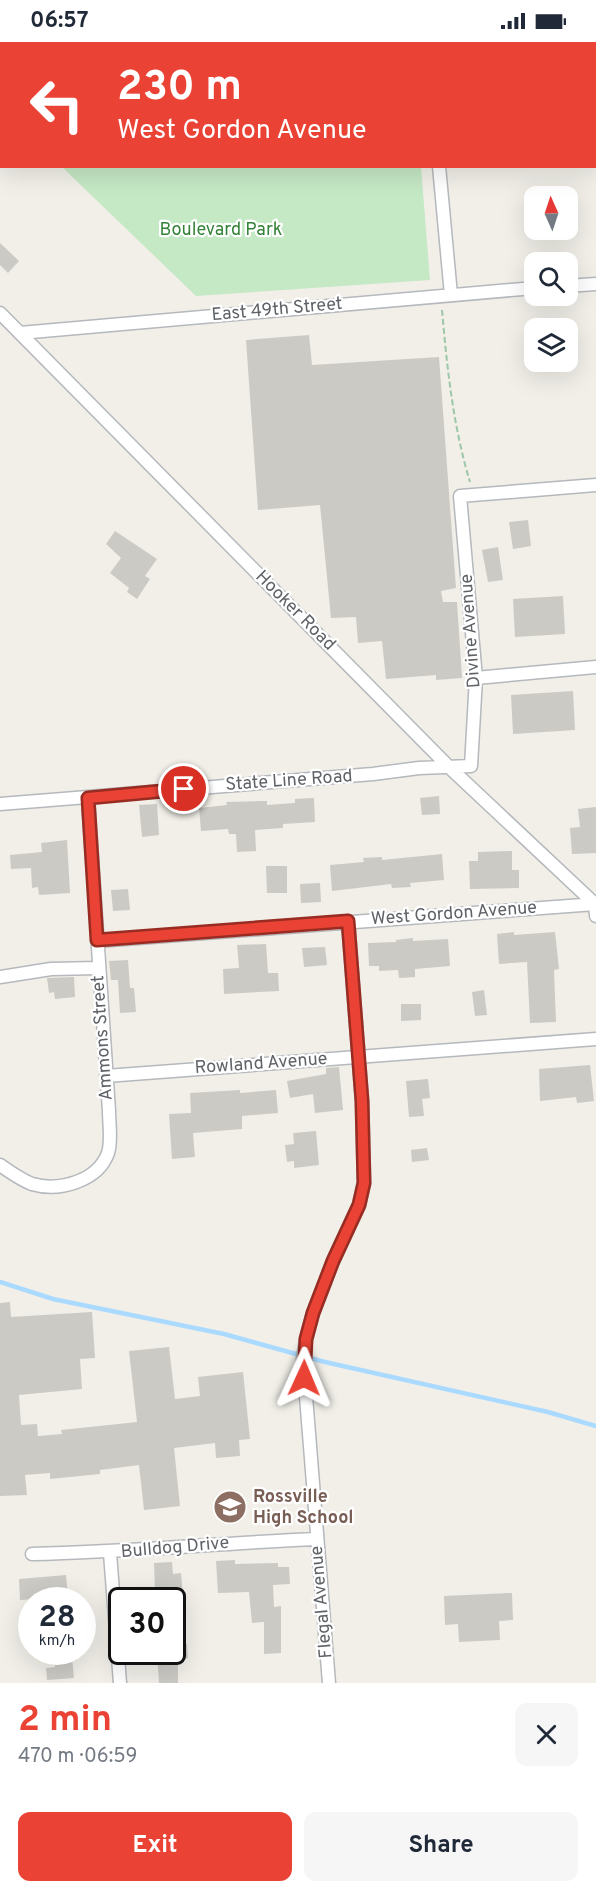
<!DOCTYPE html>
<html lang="en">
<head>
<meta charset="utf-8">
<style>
  body { margin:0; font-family:Overpass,sans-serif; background:#f6f6f7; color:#1f2937; height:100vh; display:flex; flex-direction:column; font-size:22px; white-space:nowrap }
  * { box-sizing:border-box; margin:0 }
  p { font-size:20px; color:#747a83 }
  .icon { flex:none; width:33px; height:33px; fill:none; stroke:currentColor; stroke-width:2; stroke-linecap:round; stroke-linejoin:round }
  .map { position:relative; height:1641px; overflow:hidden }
  .sheet { display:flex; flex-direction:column; background:#fff; flex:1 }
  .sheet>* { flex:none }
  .guide { position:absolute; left:0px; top:0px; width:597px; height:126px; box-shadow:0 6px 24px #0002; background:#ea4335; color:#fff; overflow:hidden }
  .needle { width:39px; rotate:357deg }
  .fabs { position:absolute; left:524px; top:144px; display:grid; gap:12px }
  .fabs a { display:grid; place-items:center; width:54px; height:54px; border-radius:12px; background:#fff; box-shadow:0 6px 24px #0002; font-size:30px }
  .speed { position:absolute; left:18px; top:1545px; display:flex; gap:12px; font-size:30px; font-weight:700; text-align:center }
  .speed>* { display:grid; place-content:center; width:78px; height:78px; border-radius:50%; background:#fff; box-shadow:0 6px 24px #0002; line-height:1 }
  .speed small { font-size:15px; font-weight:400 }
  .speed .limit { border:3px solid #111; border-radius:9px; background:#fff; color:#111 }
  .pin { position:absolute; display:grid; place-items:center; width:51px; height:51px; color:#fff; margin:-26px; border:3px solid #fff; border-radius:50%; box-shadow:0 2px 6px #0007 }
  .me { position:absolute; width:66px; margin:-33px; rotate:1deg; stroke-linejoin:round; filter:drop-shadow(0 0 4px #0008) }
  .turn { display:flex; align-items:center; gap:21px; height:126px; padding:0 18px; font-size:27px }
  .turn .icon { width:78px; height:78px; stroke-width:2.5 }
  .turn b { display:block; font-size:42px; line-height:51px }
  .round { display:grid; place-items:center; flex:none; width:63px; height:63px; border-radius:12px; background:#f6f6f7 }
  .headline { display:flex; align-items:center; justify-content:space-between; height:102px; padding:0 18px }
  h1 { font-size:36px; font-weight:700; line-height:45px; color:#ea4335 }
  .button { display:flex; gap:12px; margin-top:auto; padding:12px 18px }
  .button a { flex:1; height:69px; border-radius:12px; background:#ea4335; color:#fff; font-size:24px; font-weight:700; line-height:69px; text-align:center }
  .button a+a { background:#f6f6f7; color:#1f2937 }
  .status { display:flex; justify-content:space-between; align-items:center; height:42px; padding:0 30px; background:#fff; direction:ltr }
  .status svg { height:16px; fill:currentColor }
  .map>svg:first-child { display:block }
</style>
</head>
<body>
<div class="status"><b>06:57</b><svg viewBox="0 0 49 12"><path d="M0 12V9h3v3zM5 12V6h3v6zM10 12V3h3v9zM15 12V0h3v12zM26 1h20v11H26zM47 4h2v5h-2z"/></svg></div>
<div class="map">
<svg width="596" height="1641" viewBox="0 0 596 1641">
  <rect width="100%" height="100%" fill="#f1efe8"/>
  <path fill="#c5e8c5" d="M0,0H412V1L2,2L1,66Z
    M62,125H421L430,238L196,254Z"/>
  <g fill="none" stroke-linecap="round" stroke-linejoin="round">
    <path stroke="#aadaff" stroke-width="4.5" d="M0,1240L53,1257L224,1292L325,1320L548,1370L596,1384"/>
  </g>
  <path fill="#cccac5" d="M0,201L19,219L8,231L0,223Z
    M309,293L312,323L439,315L456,546L441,549L443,560H457L462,636L436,638V633L386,637L382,599L358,601L356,575L331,576L320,463L258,468L246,298Z
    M528,478L531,504L513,507L509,480Z
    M115,489L157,517L145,534L150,537L137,557L127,550L129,546L110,531L121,516L106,502Z
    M498,505L503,538L488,540L482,508Z
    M563,554L565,592L515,595L513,557Z
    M573,649L575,688L513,692L511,653Z
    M439,754L440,772L422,773L420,756Z
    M314,756L315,780L283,782V786L255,788L256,809L237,810L236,792H229L228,787L201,789L199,766L227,763L226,760L267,759V763L295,761V757Z
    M157,762L159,793L142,795L139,763Z
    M596,765V811L572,812L570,786L580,785L578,767Z
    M67,798L70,851L39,853L38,845L32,846L31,826L11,827L10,813L42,810L41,801Z
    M512,809V828H519V846L470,847L469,819H478V810Z
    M442,812L444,838L410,841L411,845L392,846L391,842L332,849L330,823L364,820L363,816L382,815V818Z
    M266,824H287V851H267Z
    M320,841L321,860L301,861L300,842Z
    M128,847L130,868L113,869L111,848Z
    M514,890V893L555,890L559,927L554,928L556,980L530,981L527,920L499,922L497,892Z
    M413,896V899L448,897L450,924L415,927V935L399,936L398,928L379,929V924H369L368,901L396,900V898Z
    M266,902L268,931H278L279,949L224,952L223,927L239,926L237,903Z
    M325,905L327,923L304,925L302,906Z
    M128,918L130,946H134L136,970L120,971L118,938H111L109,919Z
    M74,935L75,955L55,957L54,950L49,951L47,936Z
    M484,948L487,973L475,974L472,950Z
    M401,962H421V978L401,979Z
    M590,1023L594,1059L577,1061L576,1055L540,1059L539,1027Z
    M339,1025L343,1068L315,1071L313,1052L290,1056L287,1039L326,1032V1026Z
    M428,1037L430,1056L422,1057L424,1074L409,1075L406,1039Z
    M240,1048V1051L276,1048L278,1071L242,1074V1087L193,1091L195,1115L172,1117L169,1072L191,1071L190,1051Z
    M316,1089L319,1123L294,1126V1119L287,1120L285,1103L294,1102L293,1091Z
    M427,1106L429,1118L412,1120L411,1108Z
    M10,1260L11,1275L92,1270L95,1316L80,1317L82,1347L19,1353L21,1383L37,1382L38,1394L62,1392L61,1388L137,1380L129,1309L169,1305L175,1357L200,1354L198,1335L243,1330L250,1397L239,1398L240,1414L216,1416L215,1401L174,1406L180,1464L144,1468L139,1423L100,1428V1432L50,1437V1431L25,1433L27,1453L0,1454V1261Z
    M235,1518V1522L278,1521V1525H289L290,1542L273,1543L274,1565L281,1564V1611L264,1612V1580L252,1581L249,1550L218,1551L216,1519Z
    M172,1520L173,1532L181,1531L185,1577L172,1578V1549H155L154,1521Z
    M66,1533L68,1555L20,1558L19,1537Z
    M512,1551L513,1578L499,1579L500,1598L459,1600L458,1582L445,1583L444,1554Z
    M187,1602L188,1616L178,1617V1641H159L157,1610H172V1603Z
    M72,1615L74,1636L47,1638L46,1626L55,1625L54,1617Z"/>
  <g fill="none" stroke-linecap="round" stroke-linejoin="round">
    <defs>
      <path id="minor" d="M429,0V2
        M439,124L451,253
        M567,244L596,242
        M0,271L449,725L595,862L596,874
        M20,291L534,246
        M476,636L596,625
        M0,762L373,732L419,726L471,724L476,636L460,454L596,443
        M97,899L596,862
        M0,935L51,927L98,926
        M106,1034L596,997
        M0,1123C10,1130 21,1138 32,1142C59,1150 98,1139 108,1111C112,1099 109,1082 109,1069L88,756
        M110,1511L120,1641
        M32,1512C127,1510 222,1501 317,1497
        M329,1641L303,1317L306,1297L313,1271L333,1219L359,1163L364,1141L362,1059L348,879"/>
    </defs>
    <use href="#minor" stroke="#b5b8bc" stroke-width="15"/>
    <path stroke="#9cc7a9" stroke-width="2" stroke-dasharray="6 3" stroke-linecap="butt" d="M442,268C447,325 453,384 470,440"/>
    <use href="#minor" stroke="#fff" stroke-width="12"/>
  </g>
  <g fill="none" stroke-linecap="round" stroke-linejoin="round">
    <defs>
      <path id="route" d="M184,747L88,756L97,898L348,879L362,1059L364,1141L359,1163L333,1219L313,1271L306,1297L304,1336"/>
    </defs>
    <use href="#route" stroke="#982c22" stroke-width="15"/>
    <use href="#route" stroke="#ea4335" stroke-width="10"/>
  </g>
  <defs>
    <symbol id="school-disc" viewBox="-11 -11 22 22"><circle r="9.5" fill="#8d6e63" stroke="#fff"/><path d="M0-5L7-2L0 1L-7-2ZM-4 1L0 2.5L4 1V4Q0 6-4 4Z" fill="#fff"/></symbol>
  </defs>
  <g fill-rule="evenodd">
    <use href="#school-disc" x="211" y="1446" width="38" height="38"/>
  </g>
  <g text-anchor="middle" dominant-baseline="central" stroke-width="4.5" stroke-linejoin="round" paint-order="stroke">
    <g font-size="18" fill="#348238" stroke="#fff">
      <text x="221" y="188">Boulevard Park</text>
    </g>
    <g font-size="18" fill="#5f6368" stroke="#fff">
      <text transform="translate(277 268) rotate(-5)">East 49th Street</text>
      <text transform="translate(295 569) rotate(45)">Hooker Road</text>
      <text transform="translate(471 589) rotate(-94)">Divine Avenue</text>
      <text transform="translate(289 739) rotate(-4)">State Line Road</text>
      <text transform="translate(454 872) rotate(-4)">West Gordon Avenue</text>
      <text transform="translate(103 996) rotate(-94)">Ammons Street</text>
      <text transform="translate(261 1022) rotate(-4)">Rowland Avenue</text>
      <text transform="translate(175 1506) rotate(-5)">Bulldog Drive</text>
      <text transform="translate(322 1560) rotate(-95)">Flegal Avenue</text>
    </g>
    <g font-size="18" font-weight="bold" fill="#785e54" stroke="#fff" text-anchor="start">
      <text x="253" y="1455">Rossville<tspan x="253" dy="21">High School</tspan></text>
    </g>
  </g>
</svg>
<div class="fabs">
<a><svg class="needle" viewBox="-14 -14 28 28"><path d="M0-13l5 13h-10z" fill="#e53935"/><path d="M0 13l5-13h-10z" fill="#747a83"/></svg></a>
<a><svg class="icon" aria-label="search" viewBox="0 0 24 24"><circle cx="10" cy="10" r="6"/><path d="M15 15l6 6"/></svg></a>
<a><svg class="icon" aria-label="layers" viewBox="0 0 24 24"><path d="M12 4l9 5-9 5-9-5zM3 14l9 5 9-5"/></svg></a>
</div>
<div class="speed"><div>28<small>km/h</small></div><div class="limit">30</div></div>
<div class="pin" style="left:184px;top:747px;background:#d93025"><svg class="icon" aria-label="arrive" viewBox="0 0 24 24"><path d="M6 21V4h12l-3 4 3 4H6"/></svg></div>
<svg class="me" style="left:304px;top:1336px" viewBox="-20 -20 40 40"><path d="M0-17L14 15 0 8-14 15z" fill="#ea4335" stroke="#fff" stroke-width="4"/></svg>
<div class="guide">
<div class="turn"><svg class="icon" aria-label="left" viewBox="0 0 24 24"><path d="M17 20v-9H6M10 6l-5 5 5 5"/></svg><div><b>230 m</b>West Gordon Avenue</div></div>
</div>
</div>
<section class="sheet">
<div class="headline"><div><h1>2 min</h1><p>470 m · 06:59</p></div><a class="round"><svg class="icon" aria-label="close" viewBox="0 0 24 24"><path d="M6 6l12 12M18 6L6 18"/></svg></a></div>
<div class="button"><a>Exit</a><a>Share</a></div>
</section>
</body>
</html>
